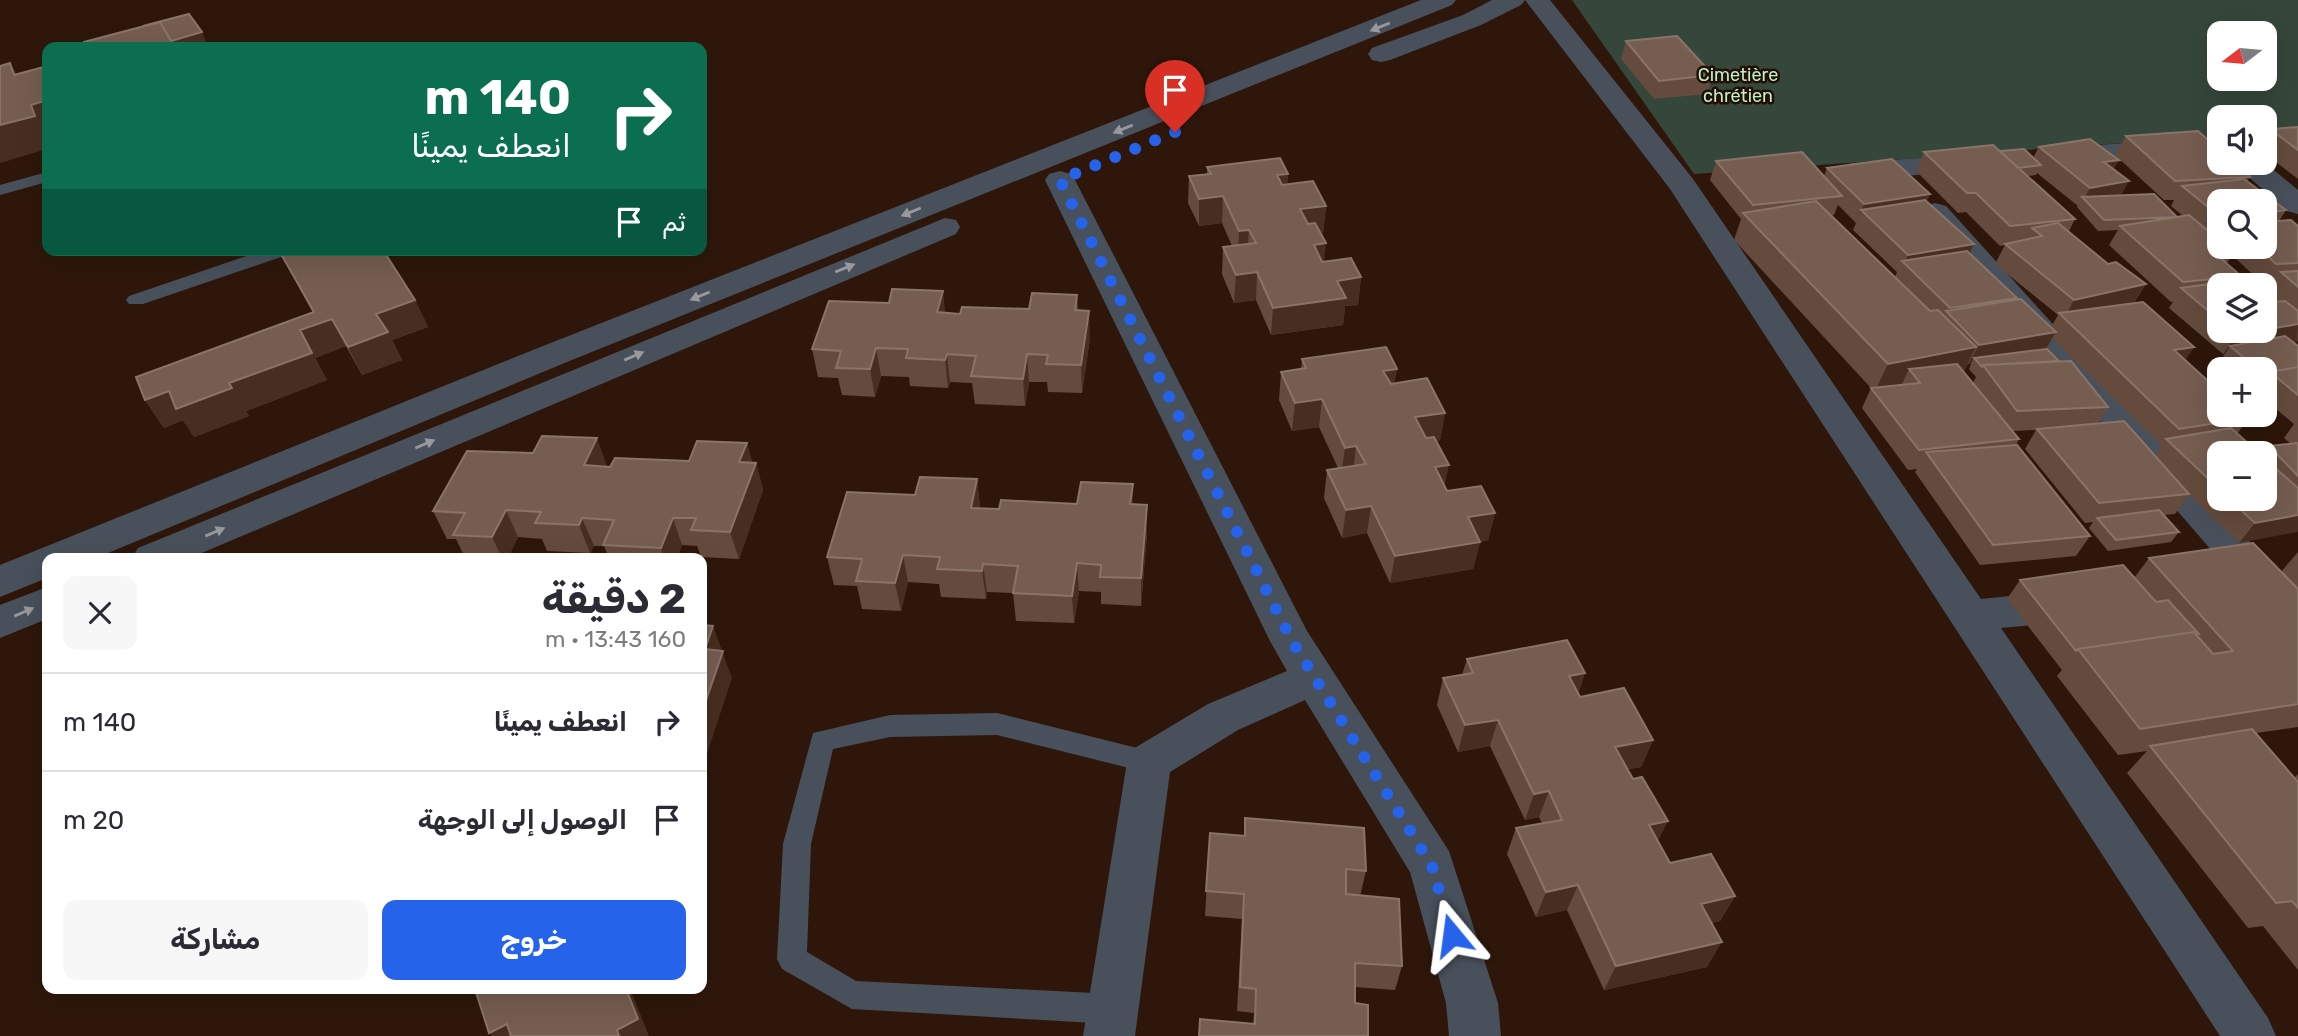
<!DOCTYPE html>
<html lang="ar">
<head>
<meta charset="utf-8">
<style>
  body { margin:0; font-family:Rubik,Vazirmatn,sans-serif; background:#f7f7f7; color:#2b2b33; direction:rtl; height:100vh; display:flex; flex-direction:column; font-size:26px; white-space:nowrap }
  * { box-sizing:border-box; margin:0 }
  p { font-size:23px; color:#7c7c81 }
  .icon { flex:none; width:38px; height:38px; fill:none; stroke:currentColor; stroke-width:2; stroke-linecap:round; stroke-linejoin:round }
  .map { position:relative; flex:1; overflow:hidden; direction:ltr }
  .sheet { position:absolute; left:42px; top:553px; width:665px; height:441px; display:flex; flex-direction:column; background:#fff; border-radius:14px; box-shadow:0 7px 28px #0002; direction:rtl }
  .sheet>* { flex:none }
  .hud { position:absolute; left:42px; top:42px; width:665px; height:214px; border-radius:14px; box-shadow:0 7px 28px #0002; direction:rtl; background:#0b6e4f; color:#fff; overflow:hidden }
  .needle { width:46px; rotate:254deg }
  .fabs { position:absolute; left:2207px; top:21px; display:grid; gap:14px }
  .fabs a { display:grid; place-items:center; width:70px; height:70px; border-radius:14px; background:#fff; box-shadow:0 7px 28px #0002; font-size:35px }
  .pin { position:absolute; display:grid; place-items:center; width:60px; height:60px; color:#fff; margin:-72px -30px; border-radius:50% 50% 50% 0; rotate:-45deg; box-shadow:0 0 7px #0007 }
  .pin .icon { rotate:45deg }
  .me { position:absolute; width:77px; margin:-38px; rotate:344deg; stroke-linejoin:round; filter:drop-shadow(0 0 5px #0008) }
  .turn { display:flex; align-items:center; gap:24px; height:147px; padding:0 21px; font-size:32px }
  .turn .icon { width:91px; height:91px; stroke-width:2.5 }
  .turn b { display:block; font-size:49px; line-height:60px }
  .then { display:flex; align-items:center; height:66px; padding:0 21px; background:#0003; gap:14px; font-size:26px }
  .round { display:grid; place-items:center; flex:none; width:74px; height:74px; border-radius:14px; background:#f7f7f7 }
  .head { display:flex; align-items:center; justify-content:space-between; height:119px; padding:0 21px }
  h1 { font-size:42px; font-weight:700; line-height:52px }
  .primary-button { display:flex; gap:14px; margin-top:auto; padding:14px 21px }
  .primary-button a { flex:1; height:80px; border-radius:14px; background:#2563eb; color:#fff; font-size:28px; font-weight:700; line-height:80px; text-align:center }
  .primary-button a+a { background:#f7f7f7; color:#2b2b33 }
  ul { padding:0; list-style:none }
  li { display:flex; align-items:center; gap:21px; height:98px; padding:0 21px; border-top:2px solid #e1e1e2 }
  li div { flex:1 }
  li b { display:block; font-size:26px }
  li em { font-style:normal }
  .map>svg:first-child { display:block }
</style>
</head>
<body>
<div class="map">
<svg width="2298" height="1036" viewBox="0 0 2298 1036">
  <rect width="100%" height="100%" fill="#2e170a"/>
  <path fill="#35463a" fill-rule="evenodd" d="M1572,0H2298V131L2265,133L2264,117H2219V136L1694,174ZM2219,33H2264V79H2219Z"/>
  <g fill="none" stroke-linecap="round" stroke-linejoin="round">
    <path fill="#48505b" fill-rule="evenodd" d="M47,172V182L0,195V185Z
      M264,250H292L290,254L143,304H129L126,300L129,296Z
      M997,713L1149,751L1158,754L1162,762L1158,770L1149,773L997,735L890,737L833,749L811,844L807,952L856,981L1113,994L1124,999L1128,1009L1124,1019L1113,1024L852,1009L782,969L777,959L783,844L813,733L890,715Z"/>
    <path fill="#48505b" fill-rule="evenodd" d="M1421,0H1456L1452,5L567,362L96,558H47V578L0,597V565L543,346Z
      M1492,0H1550L1693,179L1981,599L2066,590L2080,595L2086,606L2080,617L2066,622L2001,628L2268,1018L2276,1036H2220L1670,189L1525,0L1521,5L1481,25L1390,60L1381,62L1372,60L1368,54L1372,48L1463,15Z
      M2219,136V154L2058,166L2048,163L2043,157L2048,151L2058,148Z
      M1970,154L1980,157L1985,163L1980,169L1852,181L1842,178L1837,172L1842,166L1852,163Z
      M2264,162L2298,190V214L2287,211L2233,163Z
      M1060,171L1071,174L1075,180L1307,631L1449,851L1498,1003L1501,1036H1449L1446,1003L1410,872L1305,700L1238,730L1170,772L1135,1036H1083L1127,762L1133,749L1208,704L1287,671L1270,641L1045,180L1049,174Z
      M1935,203L1946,206L2298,595V638L2283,633L1924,218L1920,212L1924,206Z
      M945,218L956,220L960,227L956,234L190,558H132L138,548Z
      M47,587V619L0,638V605Z"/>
  </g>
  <path fill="#644b3d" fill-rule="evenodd" d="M1626,41L1713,75L1707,94L1654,99L1621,59Z
    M2298,127V179L2264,153V138L2270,129Z
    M2126,136L2250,177L2247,181L2286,210L2279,221L2298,226V341L2294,342L2298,346V515L2239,543L2189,495L2175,514L2164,515L2179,532L2171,542L2108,551L2089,528L2093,522L2085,523L2025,449L2036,430L2012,431L2019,439L2016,445L2090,536L2076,556L1980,565L1915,472L1917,469L1908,470L1862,408L1871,388L1734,240L1741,219L1710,180L1716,161L1824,176L1827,168L1927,201L1969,254L2017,298L2015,300L2051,327L2058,315L1995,264L2005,245L2000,246L1966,212L1958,213L1916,171L1924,152L2000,151L2033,158L2039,147L2114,170L2121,195L2177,217L2183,216L2171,206L2174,200H2164L2115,155ZM2037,173L2078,206L2077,207L2098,231L2118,230L2109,245L2171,302H2173L2169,308L2223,354H2225L2223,356L2238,369H2264V399L2294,424L2284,438L2291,444L2269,446L2263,453H2264V499H2219V453L2237,434L2249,418L2185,360L2194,347L2134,303L2146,284L2108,264L2069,231L2075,219L2028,176L2036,175ZM2219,201H2264V247H2219L2216,237H2219ZM1838,205L1856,223L1853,230L1897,272L1895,277L1831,216L1834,215ZM2232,255L2263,284L2273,283L2267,292L2278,302H2275L2264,331H2219V285L2238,280L2241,276L2227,263ZM2052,338L2162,446L2155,456L2098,424L2108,407L2046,349ZM1968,364H1971L1969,369L1976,377L1973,383L1963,372Z
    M1207,167L1288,174L1287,184L1326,206L1323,233H1320L1324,262L1361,277L1358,305L1345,306L1343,325L1271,335L1256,300L1234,303L1222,274L1223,247L1232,246L1222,223L1199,226L1188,203L1189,176L1207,174Z
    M281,254L415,300L428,327L392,340L402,360L362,375L346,346L315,358L327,380L246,411L249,416L194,437L183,420L164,428L145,400L313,313Z
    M1077,295L1078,310L1090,338L1082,393L1048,392L1047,382H1029L1025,406L975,404L972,383L950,382L948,388L910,386L909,377L881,376L875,397L842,395L838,378L818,377L812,349L945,313L960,314L1029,309Z
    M1302,359L1397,369L1394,383L1445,413L1440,440L1436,441L1445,487L1447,491L1495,513L1488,540L1480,542L1473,569L1390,583L1367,533L1342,538L1324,498L1327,470L1338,468L1319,427L1292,431L1279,400L1281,372L1301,369Z
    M747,443L752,463H756L763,490L739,559L701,557L697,546L682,545L677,558H609L604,546H594L590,553L547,551L542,539L518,537L508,558H465L456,539H447L433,511L607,467L689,461Z
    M977,479L980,508L999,509L1077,504L1147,505V533L1141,606L1101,604V592L1079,591L1074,623L1016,621L1013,593L987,592L986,599L941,597L939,584L908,582L901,611L862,609L857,586L834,585L827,557L915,495Z
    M2298,552V727L2256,733L2294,778L2298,774V970L2263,926L2248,928L2127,773L2147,751L2118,755L2057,676L2062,670L2007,599L2020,580L2134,578L2149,558L2281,572Z
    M1467,659L1585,673L1578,694L1580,697L1653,740L1641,767L1627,769L1658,841L1670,863L1735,896L1720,921L1712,923L1707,967L1604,990L1567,910L1536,917L1507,854L1516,828L1542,823L1539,817L1525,820L1490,746L1458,752L1437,705L1443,678L1462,675Z
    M1245,818L1366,871L1360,896L1402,966L1395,990L1355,987V1003L1253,1024L1254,1013L1237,1011L1242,919L1205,916L1210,833L1244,835Z"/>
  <path fill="#482e21" d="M202,32L206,42L188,47H156L155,45Z
    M10,63L29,94L47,100V149L0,163V125L14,75Z
    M2119,160L2108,179L2104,162Z
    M1288,174L1286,200L1277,175Z
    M2129,181L2118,201L2084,199L2090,188Z
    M1930,194L1921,214L1861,210L1856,223L1864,204Z
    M1223,196L1222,223L1199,226V199Z
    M1326,206L1323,233L1298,236L1300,209Z
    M1249,230L1247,257L1238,258L1239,231Z
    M1326,243L1323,271L1314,245Z
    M1974,244L1965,263H1904L1908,255Z
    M1257,272L1256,300L1234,303L1236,275Z
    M1361,277L1358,305L1345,306L1343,325L1271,335L1273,308L1337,281Z
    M2146,284L2134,303L2064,318L2074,300Z
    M943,291L946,319L937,312Z
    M2017,298L2006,318L1947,313L1950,308Z
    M415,300L428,327L392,340L402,360L362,375L348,347L376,314Z
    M1089,311L1090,338L1082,393L1081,365Z
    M332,319L346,346L315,358L327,380L246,411L229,383L300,330Z
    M2298,324L2297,342L2237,352L2230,346L2225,354H2223L2237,334L2264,331V330Z
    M2056,332L2044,352L1974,358L1971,364H1968L1979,345Z
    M1976,347L1962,375L1909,369L1901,386L1875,391L1888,364Z
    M2194,347L2180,367L2174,350Z
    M876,348L881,376L875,397L870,369Z
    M947,354L950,382L948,388L945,360Z
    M1027,354L1029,382L1025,406L1023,379Z
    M1397,369L1392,396L1383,371Z
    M232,388L249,416L194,437L183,420L164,428L145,400L169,391Z
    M1322,399L1319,427L1292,431L1295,403Z
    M1445,413L1440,440L1410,445L1415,417Z
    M597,438L607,466L584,465Z
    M747,443L754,468L756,463L763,490L739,559L730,532L739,462Z
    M1356,446L1353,473L1341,475L1345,448Z
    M1449,465L1443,493L1435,467Z
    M977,479L980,507L974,536L971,508Z
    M1133,484V512L1130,504Z
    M1147,505V533L1141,606V578Z
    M1371,506L1367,533L1342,538L1346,510Z
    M506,510L518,537L508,558H502L492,537Z
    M1495,513L1488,540L1480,542L1473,569L1390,583L1395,556L1468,517Z
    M2298,515V532L2239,543L2255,523Z
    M582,518L594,546L590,553L579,525Z
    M673,518L682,545L677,558H664L661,548Z
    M903,555L908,582L901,611L895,583Z
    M1077,563L1079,591L1074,623L1072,596Z
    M983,564L987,592L986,599L982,571Z
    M713,626L732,678L703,766L702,763V712L705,649Z
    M1585,673L1576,700L1569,676Z
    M1498,720L1490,746L1458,752L1465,725Z
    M1653,740L1641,767L1604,774L1615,747Z
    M1549,791L1539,817L1525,820L1534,794Z
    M1668,821L1655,847L1649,825Z
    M1578,885L1567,910L1536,917L1546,892Z
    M1735,896L1720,921L1687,929L1701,904Z
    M1722,942L1707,967L1604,990L1616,966Z
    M437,989H449L440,993Z
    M626,989H628L633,996L649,1036H619L617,1030Z
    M507,1024L515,1036H492L489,1033Z"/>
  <path fill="#755d50" stroke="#8a7469" stroke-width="2" d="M189,14L202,32L171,41L160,22L143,26Z
    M160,22L175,47H86L84,42Z
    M1677,36L1713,75L1659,81L1626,41Z
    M10,63L14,75L47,66V100L31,105L35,116L0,125V66Z
    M2298,127V150L2270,129Z
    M2198,131L2219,150V163H2234L2250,177L2175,181L2126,136Z
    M2090,139L2119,160L2104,162L2129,181L2090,188L2039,147Z
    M1993,145L2075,219L2010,226L1976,193H1967L1924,152Z
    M2024,149L2041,165L2018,168L2000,151Z
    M1802,152L1842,196L1753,205L1716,161Z
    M1280,158L1288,174L1277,175L1282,185L1313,181L1326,206L1300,209L1308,224L1315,223L1326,243L1314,245L1322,262L1351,258L1361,277L1337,281L1346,298L1273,308L1257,272L1236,275L1223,247L1256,243L1249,230L1239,231L1223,196L1199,199L1189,176L1211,174L1207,167Z
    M1892,159L1930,194L1864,204L1827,168Z
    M2244,179L2286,210L2264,213V201H2219V216L2182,186Z
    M2154,194L2177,217L2104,220L2082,197Z
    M1925,200L1974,244L1908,255L1861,210Z
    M1816,201L1930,311L1938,310L1976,347L1888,364L1743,213Z
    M2189,215L2219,240V247H2227L2234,253L2217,255L2241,276L2183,282L2120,226Z
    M2291,220L2298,226V263L2276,264L2258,247H2264V222Z
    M2058,223L2108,264L2116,262L2146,284L2074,300L2005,244L2042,236L2032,228Z
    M291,250H383L415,300L376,314L388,332L348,347L332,319L300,330L312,353L229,383L232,388L176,409L169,391L145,400L136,377L314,312L281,254Z
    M1967,251L2017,298L1950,308L1902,261Z
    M2298,271V287L2281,272Z
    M2245,279L2254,285H2219V320L2181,288Z
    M892,289L943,291L937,312L960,314L962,307L1029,309L1032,293L1077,295L1075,310L1089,311L1081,365L1046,364L1048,355L1027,354L1023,379L971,376L976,356L947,354L945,360L906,358L908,349L876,348L870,369L836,368L841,351L812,349L829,301L889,303Z
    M2264,294L2275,302L2285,301L2298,311V324L2264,330Z
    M2021,299L2056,332L1979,345L1946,311Z
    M2143,302L2194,347L2174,350L2219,391V415H2245L2249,418L2179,429L2059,313Z
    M2233,331H2257L2237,334Z
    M2285,336L2298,346V367L2270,372L2267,377L2264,374V369H2258L2230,346Z
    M1386,347L1397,369L1383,371L1391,384L1427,378L1445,413L1415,417L1426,438L1434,437L1449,465L1435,467L1447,491L1481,486L1495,513L1468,517L1480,542L1395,556L1371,506L1346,510L1327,470L1366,464L1356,446L1345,448L1322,399L1295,403L1281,372L1306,368L1302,359Z
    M2047,349L2059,361L1983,365L1982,367L1974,358Z
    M2071,361L2108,407L2017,411L1983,365Z
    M1957,364L2019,439L1919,450L1871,388L1920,383L1909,369Z
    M2298,367V395L2270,372Z
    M2124,421L2189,494L2099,503L2037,429Z
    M2231,428L2259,453H2219V489L2166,439Z
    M542,436L597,438L584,465L610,467L615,458L689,461L697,441L747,443L739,462L756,463L730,532L691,530L696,518H673L661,548L603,545L614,520L582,518L579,525L535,523L541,512L506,510L492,537L453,535L465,513L433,511L467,451L533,453Z
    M2298,443V476L2269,446Z
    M2017,445L2090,536L1993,545L1926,452Z
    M2264,458L2298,488V515L2255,523L2229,499H2264Z
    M920,477L977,479L971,508L999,509L1001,500L1077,504L1081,482L1133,484L1130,504L1147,505L1141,578L1100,577L1101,565L1077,563L1072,596L1013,593L1018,566L983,564L982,571L937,569L940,557L903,555L895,583L856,581L862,559L827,557L847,492L915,495Z
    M2159,510L2179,532L2116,540L2097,518Z
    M2253,543L2298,589V704L2140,729L2078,649L2194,632L2213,654L2233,651L2149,558Z
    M2123,565L2156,602L2168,600L2199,634L2196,635L2194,632L2078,649L2076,651L2020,580Z
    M702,625L713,626L705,649L723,651L702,712Z
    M1567,640L1585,673L1569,676L1580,697L1624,688L1653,740L1615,747L1633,779L1642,777L1668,821L1649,825L1670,863L1711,854L1735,896L1701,904L1722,942L1616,966L1578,885L1546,892L1516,828L1562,820L1549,791L1534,794L1498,720L1465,725L1443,678L1473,673L1467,659Z
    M2252,729L2298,782V908L2292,901L2276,903L2150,746Z
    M1245,818L1364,828L1366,871L1346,869V894L1399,899L1402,966L1355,963V1003L1368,1005V1036H1199L1200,1019L1255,1024L1256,989L1240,987L1244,894L1206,891L1210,833L1245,836Z
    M475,989H626L638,1019L617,1030L619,1036H511L507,1024L489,1033Z"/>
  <defs><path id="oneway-solid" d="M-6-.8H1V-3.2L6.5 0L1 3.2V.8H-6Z" transform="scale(1.75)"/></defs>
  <g fill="#99999d">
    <use href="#oneway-solid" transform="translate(1380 27) rotate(158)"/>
    <use href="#oneway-solid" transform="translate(1123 129) rotate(158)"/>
    <use href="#oneway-solid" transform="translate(911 212) rotate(158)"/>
    <use href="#oneway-solid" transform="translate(845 268) rotate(-22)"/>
    <use href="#oneway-solid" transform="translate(700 296) rotate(158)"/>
    <use href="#oneway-solid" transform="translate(634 356) rotate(-23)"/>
    <use href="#oneway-solid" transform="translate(425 444) rotate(-23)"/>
    <use href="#oneway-solid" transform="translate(215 532) rotate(-23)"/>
    <use href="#oneway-solid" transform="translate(24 612) rotate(-23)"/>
  </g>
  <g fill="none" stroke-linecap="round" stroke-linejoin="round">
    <path stroke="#2563eb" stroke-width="12" stroke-dasharray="0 21.6" d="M1175,132L1060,180L1292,641L1432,866L1452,935"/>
  </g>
  <g text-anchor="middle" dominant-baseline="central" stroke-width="5" stroke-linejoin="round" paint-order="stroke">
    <g font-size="18" fill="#baf0ca" stroke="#240d03">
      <text x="1738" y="75">Cimetière<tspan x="1738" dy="21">chrétien</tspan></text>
    </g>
  </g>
</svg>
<div class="fabs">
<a><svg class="needle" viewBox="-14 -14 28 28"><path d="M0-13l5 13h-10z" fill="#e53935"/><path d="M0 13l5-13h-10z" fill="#7c7c81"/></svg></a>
<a><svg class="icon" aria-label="sound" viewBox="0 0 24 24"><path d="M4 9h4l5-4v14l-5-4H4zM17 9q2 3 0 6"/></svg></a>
<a><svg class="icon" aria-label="search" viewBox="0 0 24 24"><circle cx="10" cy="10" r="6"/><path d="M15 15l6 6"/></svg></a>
<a><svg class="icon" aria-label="layers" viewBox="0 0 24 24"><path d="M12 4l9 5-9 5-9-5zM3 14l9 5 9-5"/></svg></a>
<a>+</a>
<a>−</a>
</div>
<div class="pin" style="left:1175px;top:132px;background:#d93025"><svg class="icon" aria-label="arrive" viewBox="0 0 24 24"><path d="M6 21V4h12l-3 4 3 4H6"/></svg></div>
<svg class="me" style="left:1452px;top:935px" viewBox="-20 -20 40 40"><path d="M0-17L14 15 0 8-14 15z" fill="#2563eb" stroke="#fff" stroke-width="4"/></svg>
<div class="hud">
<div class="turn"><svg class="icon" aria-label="right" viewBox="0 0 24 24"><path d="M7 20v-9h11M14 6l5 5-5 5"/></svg><div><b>140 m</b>انعطف يمينًا</div></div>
<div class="then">ثم<svg class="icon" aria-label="arrive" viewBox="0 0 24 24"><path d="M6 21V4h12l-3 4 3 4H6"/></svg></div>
</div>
<section class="sheet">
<div class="head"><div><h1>2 دقيقة</h1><p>160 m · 13:43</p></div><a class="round"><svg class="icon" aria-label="close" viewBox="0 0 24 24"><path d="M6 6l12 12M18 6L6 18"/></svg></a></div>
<ul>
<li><svg class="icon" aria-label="right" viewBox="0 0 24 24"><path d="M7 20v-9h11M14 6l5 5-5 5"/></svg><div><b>انعطف يمينًا</b></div><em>140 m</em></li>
<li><svg class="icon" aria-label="arrive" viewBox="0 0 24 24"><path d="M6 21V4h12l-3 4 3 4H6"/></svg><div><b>الوصول إلى الوجهة</b></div><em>20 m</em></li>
</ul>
<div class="primary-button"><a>خروج</a><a>مشاركة</a></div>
</section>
</div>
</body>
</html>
